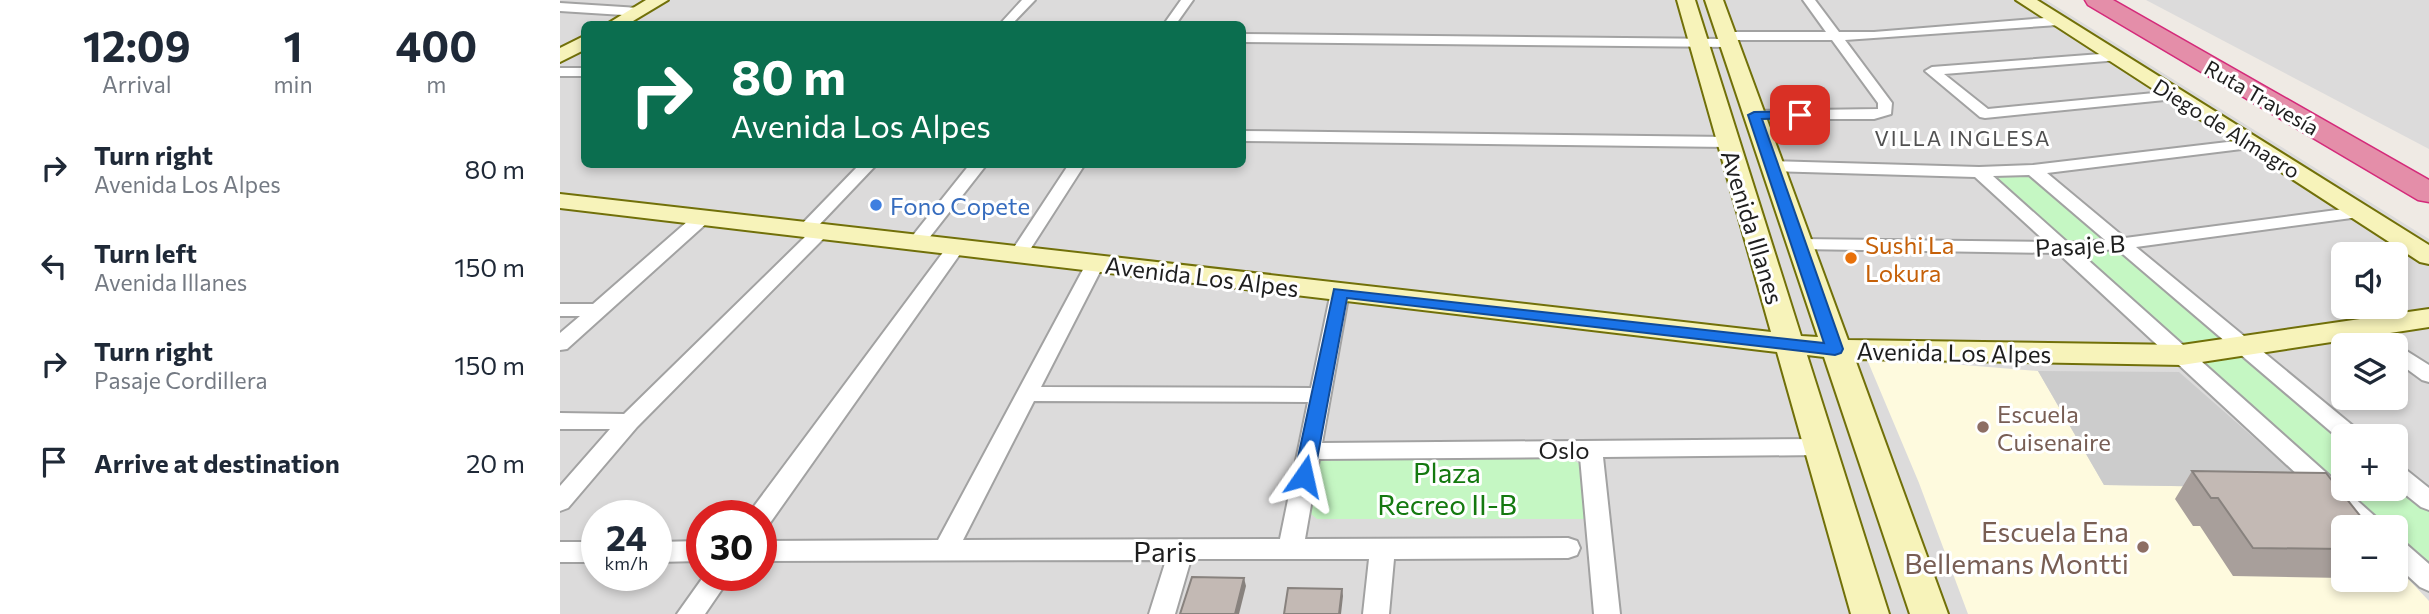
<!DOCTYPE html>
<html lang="en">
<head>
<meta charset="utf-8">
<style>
  body { margin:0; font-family:Commissioner,sans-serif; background:#f2f2f3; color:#1f2937; height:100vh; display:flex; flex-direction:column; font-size:26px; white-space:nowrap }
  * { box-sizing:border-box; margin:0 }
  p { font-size:23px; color:#747a83 }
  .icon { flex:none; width:38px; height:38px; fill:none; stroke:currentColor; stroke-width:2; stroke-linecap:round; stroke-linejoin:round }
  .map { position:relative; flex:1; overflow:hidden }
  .details { display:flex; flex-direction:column; background:#fff; width:560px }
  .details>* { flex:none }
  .banner { position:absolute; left:21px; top:21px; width:665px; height:147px; border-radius:10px; box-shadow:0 4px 10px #0003; background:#0b6e4f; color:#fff; overflow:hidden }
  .tools { position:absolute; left:1771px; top:242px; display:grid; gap:14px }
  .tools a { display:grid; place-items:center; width:77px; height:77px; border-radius:10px; background:#fff; box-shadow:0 4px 10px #0003; font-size:35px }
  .speed { position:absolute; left:21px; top:500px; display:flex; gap:14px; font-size:35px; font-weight:700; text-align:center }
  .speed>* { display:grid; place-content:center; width:91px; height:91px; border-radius:50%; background:#fff; box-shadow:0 4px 10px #0003; line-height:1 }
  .speed small { font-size:18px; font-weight:400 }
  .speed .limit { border:10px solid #d22; background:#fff; color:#111 }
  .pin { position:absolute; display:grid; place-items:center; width:60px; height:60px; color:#fff; margin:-30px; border-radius:14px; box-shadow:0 4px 10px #0006 }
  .me { position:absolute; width:77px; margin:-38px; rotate:11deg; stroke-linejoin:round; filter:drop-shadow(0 0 5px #0008) }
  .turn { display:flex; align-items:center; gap:24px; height:147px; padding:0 35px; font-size:32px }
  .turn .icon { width:91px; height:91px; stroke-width:2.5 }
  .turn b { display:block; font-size:49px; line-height:60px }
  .eta { display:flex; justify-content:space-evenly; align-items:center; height:119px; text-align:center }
  .eta b { font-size:42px; font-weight:700; line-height:49px }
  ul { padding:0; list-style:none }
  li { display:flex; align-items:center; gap:21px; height:98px; padding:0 35px }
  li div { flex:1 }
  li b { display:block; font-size:26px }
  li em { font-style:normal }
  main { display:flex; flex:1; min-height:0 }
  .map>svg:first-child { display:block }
</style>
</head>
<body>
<main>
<section class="details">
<div class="eta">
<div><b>12:09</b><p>Arrival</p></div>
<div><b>1</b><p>min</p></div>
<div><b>400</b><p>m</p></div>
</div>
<ul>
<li><svg class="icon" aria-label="right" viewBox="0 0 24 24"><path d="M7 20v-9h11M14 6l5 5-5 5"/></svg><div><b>Turn right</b><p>Avenida Los Alpes</p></div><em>80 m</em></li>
<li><svg class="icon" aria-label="left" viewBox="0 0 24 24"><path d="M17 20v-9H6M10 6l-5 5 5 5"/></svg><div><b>Turn left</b><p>Avenida Illanes</p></div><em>150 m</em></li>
<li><svg class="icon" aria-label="right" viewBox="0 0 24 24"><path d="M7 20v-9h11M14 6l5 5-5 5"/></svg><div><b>Turn right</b><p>Pasaje Cordillera</p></div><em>150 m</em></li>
<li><svg class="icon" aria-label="arrive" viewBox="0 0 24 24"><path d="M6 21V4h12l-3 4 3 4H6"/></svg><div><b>Arrive at destination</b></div><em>20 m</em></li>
</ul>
</section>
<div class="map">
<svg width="1869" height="614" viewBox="0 0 1869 614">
  <rect width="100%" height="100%" fill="#efeae4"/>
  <path fill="#dcdbdb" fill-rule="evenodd" d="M0,0H1486L1869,239V614H0ZM24,24H682V164H24ZM1783,254H1836V306H1783ZM1783,345H1836V397H1783ZM1783,436H1836V488H1783ZM37,516H96V576H37ZM142,516H201V576H142ZM1783,527H1836V579H1783Z
    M1586,0H1869V149Z"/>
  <path fill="#fefade" d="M1306,357L1478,371L1544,485L1751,488L1783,527V579H1836V566L1869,601V614H1408L1359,483Z"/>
  <path fill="#ccc" d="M1478,371L1619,372L1751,488L1544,485Z"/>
  <path fill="#c5f7c3" d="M1471,172L1783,436V488H1836V479L1869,506V574L1836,544V527H1817L1425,173Z
    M765,455L1010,458L1023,466L1026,519H757L745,509L754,461Z"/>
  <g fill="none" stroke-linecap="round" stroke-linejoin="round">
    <defs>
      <path id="street" d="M462,0H475L452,24H440Z
        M621,0H633L616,24H604Z
        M1243,0H1255L1279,32H1314L1498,17L1504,21L1498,25L1285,40L1332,103L1331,114L1314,119H1194L1187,115L1194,111L1318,109V103L1272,40H1172L1175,43L1169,47L682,42V34L1164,39L1161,36L1167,32H1266Z
        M0,3L79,8L85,12L79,16L0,11Z
        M1554,53L1561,57L1559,60L1384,74L1428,109L1615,91L1622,95L1615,99L1425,118L1420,117L1365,71L1372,67Z
        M0,68H24V76H0Z
        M682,131L1168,137L1176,142L1168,147L682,141Z
        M1693,139L1701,144L1698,147L1487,173L1565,238L1799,207L1805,208L1807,212L1799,217L1576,247L1798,430L1801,436H1783V442L1557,249L1519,252L1819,520L1822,527H1794L1498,253L1239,249L1230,244L1239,239L1486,242L1415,177L1212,171L1204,166L1212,161L1419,167L1473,165ZM1469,175L1545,240L1508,243L1433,176Z
        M300,164H317L258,226L267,227L270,231L267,235L77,427L8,508L0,511V486L50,429H0V413L64,414L248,234L240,233L237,229Z
        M410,164H427L362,247H350L347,243L350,239Z
        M509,164H525L464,259H452L449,255Z
        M142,213L151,218L148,222L7,349L0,350V333L20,316H0V304H33L136,214Z
        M396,242L405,247L210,523L201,525V516H189L192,509L390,243Z
        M535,259L544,264L481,387L751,388L771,292L780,286L789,292L762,443L1260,439L1268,441L1271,447L1268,453L1260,455L1043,457L1060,614H1034L1020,457L759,459L745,539L1008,538L1017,541L1020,548L1017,555L1008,558L834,559L829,614H803L809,559H631L615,614H589L606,560L201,561V541L378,540L526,264ZM474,401L748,402L720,539L403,540Z
        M1804,322L1811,324L1837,345L1869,365V382L1862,380L1836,361V345C1818,345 1805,344 1794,328L1797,324Z
        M1836,465L1844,468L1869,488V510L1861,507L1836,487Z
        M1836,540L1845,543L1869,564V591L1860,587L1836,565Z
        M142,541V561L96,562V542Z
        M0,542H37V562H0Z
        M144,576H171L145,614H117Z"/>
      <path id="secondary" d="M86,0H108L68,24H47Z
        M1117,0H1135L1241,336L1258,337L1145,0H1163L1288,340L1622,345L1869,309V327L1622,365L1295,359L1388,614H1350L1264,357L1247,355L1329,614H1291L1217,352L0,208V194L1211,332Z
        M1456,0H1477L1869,245V264L1860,262Z
        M24,36V50L0,62V48Z"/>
      <path id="highway" d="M1525,0H1553L1869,180V202L1858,200L1528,5Z"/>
    </defs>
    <use href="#street" stroke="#a2a2a2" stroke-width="4"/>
    <use href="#secondary" stroke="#717009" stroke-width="4"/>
    <use href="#highway" stroke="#d42a7a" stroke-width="3"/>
    <use href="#street" fill="#fff" fill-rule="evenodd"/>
    <use href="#secondary" fill="#f7f3ba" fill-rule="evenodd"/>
    <use href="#highway" fill="#e48ea9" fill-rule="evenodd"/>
  </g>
  <path fill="#a89f9b" d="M1632,471L1783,527V578L1673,576L1640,526H1633L1615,499Z"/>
  <path fill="#88827e" d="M684,578L686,586L679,614H675Z
    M782,589L783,596L781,614H779Z"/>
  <path fill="#c3b9b4" stroke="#88827e" stroke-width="2" d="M1632,471L1766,473L1809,527H1783V549L1693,548L1658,498H1651Z
    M632,577L684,578L675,614H620Z
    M728,588L782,589L779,614H724Z"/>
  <path fill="#1a73e8" stroke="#114b97" stroke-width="2" d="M1240,111L1244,112V118L1202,119L1283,349L1281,353L1275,355L787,298L754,476L751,481H737L734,476L774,289L1264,343L1188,115L1194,112Z"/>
  <circle fill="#3f7fe0" stroke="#fff" stroke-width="2.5" cx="316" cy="205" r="7"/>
  <circle fill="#e8710a" stroke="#fff" stroke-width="2.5" cx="1291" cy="258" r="7"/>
  <g fill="#8d6e63" stroke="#fff" stroke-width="2.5">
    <circle cx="1423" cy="427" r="7"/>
    <circle cx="1583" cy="547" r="7"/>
  </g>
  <g text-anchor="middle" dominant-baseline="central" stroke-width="6" stroke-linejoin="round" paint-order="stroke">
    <g font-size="21" fill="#1e1e1e" stroke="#fff">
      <text transform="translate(1702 97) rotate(30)">Ruta Travesía</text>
      <text transform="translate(1667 128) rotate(32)">Diego de Almagro</text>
    </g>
    <g font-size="21" letter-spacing="2" fill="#515151" stroke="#fff">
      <text x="1403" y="137">VILLA INGLESA</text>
    </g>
    <g font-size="24" fill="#366cbe" stroke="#fff" text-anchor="start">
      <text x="330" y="205">Fono Copete</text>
    </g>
    <g font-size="24" fill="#1e1e1e" stroke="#fff">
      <text transform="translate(1193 227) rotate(73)">Avenida Illanes</text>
      <text transform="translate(1520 245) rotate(-3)">Pasaje B</text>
      <text transform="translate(642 276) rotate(7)">Avenida Los Alpes</text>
      <text transform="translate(1394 352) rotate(1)">Avenida Los Alpes</text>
      <text x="1004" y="449">Oslo</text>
    </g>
    <g font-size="24" fill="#c56008" stroke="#fff" text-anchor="start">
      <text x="1305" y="244">Sushi La<tspan x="1305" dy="28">Lokura</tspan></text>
    </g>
    <g font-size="24" fill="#785e54" stroke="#fff" text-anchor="start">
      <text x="1437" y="413">Escuela<tspan x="1437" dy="28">Cuisenaire</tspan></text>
    </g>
    <g font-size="28" fill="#14790f" stroke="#fff">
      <text x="887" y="472">Plaza<tspan x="887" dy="32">Recreo II-B</tspan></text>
    </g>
    <g font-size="28" fill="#785e54" stroke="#fff" text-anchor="end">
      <text x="1569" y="531">Escuela Ena<tspan x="1569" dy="32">Bellemans Montti</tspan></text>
    </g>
    <g font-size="28" fill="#1e1e1e" stroke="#fff">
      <text x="605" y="551">Paris</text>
    </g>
  </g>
</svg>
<div class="tools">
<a><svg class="icon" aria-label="sound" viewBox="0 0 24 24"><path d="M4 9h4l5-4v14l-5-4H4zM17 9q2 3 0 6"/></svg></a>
<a><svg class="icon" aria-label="layers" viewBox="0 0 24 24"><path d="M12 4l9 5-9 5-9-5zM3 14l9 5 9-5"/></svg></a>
<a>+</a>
<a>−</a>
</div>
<div class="speed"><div>24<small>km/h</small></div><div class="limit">30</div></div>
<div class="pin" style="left:1240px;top:115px;background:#d93025"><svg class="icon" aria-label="arrive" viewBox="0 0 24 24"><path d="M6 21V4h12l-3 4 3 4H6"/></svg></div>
<svg class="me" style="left:744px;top:476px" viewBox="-20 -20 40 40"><path d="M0-17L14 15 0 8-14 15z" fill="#1a73e8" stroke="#fff" stroke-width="4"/></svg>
<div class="banner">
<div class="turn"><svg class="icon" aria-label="right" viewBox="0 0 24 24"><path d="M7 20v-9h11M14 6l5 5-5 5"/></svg><div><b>80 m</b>Avenida Los Alpes</div></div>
</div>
</div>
</main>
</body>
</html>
